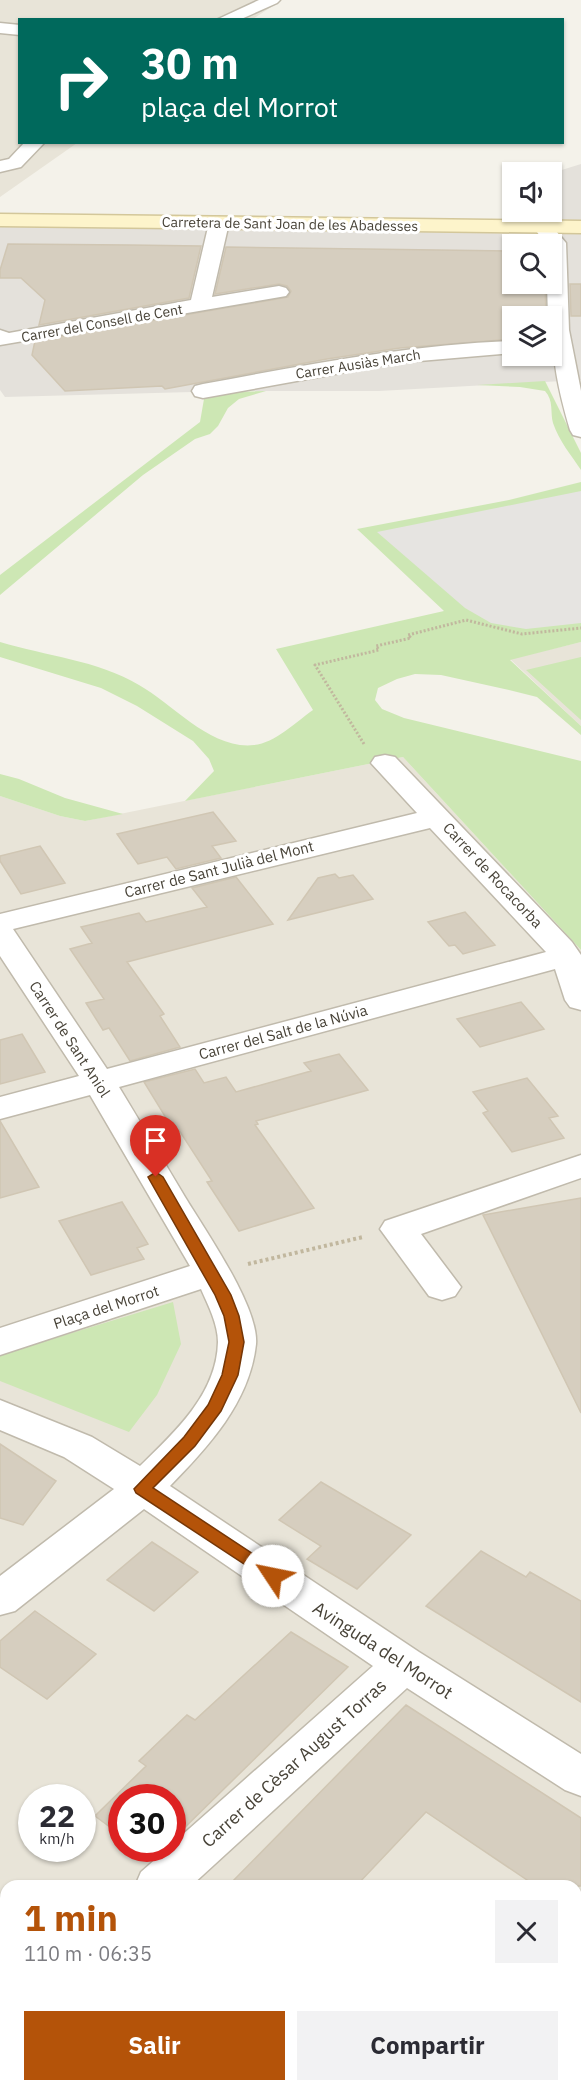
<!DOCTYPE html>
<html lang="es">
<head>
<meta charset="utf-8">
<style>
  body { margin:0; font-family:"IBM Plex Sans",sans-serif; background:#f2f2f3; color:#2b2b33; height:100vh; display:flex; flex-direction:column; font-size:22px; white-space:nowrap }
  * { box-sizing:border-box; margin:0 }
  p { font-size:20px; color:#7c7c81 }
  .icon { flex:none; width:33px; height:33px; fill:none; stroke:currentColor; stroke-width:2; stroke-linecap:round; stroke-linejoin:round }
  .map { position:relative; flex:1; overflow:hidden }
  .side { position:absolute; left:0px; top:1880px; width:582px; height:212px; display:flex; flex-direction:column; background:#fff; border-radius:18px 18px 0 0; box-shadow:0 2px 4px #0004 }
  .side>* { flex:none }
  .banner { position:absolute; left:18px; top:18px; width:546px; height:126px; border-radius:0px; box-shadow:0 2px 4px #0004; background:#00695c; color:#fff; overflow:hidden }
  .buttons { position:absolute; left:502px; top:162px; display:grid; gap:12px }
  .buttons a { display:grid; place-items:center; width:60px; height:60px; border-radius:0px; background:#fff; box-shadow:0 2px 4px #0004; font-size:30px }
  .speed { position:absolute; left:18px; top:1784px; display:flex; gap:12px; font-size:30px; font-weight:700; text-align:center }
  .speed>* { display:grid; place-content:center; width:78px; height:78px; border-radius:50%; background:#fff; box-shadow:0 2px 4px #0004; line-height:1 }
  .speed small { font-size:15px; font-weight:400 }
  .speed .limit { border:9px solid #d22; background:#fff; color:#111 }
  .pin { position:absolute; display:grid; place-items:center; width:51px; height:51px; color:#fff; margin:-62px -26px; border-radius:50% 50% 50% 0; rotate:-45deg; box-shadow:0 0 6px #0007 }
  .pin .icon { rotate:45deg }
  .me { position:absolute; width:66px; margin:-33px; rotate:304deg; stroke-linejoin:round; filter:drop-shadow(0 0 4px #0008) }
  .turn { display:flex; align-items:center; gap:21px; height:126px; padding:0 24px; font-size:27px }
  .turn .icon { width:78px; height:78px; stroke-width:2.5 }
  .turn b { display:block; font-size:42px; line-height:51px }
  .round { display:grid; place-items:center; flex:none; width:63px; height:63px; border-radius:0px; background:#f2f2f3 }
  .summary { display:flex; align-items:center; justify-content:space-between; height:102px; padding:0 24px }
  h1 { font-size:36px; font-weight:700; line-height:45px; color:#b45309 }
  .cta { display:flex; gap:12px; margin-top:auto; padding:12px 24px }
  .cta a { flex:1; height:69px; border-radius:0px; background:#b45309; color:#fff; font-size:24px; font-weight:700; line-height:69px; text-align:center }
  .cta a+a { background:#f2f2f3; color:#2b2b33 }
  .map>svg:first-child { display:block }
</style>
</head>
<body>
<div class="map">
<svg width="581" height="2090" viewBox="0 0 581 2090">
  <rect width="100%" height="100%" fill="#f4f2ea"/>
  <path fill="#e8e4d8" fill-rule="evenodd" d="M0,0H282L253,19L20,20V142L77,143L0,197Z
    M581,642V726L510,659Z
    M403,757L581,950V2090H0V796L60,816L85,821ZM32,1797H82V1848H32ZM122,1797H172V1848H122ZM6,1886H576V2085H6Z"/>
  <path fill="#e4e1db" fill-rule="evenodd" d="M581,164V380L379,391H230L5,397L0,390V220L554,227L552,173ZM513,244H552V284H513ZM513,316H552V356H513Z"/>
  <path fill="#cde7b4" d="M545,381L581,453V470C571,455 559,441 553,423C550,412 554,401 545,391L520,387L477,385Z
    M266,391L239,399L228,408L218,426L210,434L195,439L143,475L0,595V575L200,422L204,399L191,392Z
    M581,482V642L510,660L581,726V735L537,697L509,690L441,675L415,674L397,679L378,688L375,700L382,709L404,718L581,761V950L403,757L185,801L214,771L209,759L193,741L137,706L101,688L0,657V642C46,656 97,660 139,685C173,704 211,750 254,745C275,743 296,722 313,710L276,649L444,611L357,529L509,500Z
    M581,657V720L526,670Z
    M0,774L19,779L65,798L123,814L85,821L60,816L0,796Z
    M173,1302L181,1344L157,1395L129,1432L0,1381V1355Z"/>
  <path fill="#e6e4e1" d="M581,491V623L526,629L491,623L465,608L377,532Z"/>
  <path fill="#d6cebf" stroke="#d0c6b3" stroke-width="1.5" d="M8,244L130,245L201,246L189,298L39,325L45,300L21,278H0V270Z
    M226,247L513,251V284H545L546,316H513V339L400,348L327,359L165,389L162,386L65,391L32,355L35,341L288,297L291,291L287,286L279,284L215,294Z
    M570,284H581V316H571Z
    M213,812L236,841L212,846L221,858L176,869L167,857L138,864L117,834Z
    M40,846L65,883L21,894L0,861V856Z
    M335,874L339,878L353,875L373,899L288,920L318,878Z
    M236,877L273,924L127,962L164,1014L160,1016L180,1047L130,1061L109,1028L103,1030L86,1003L104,999L70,949L92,943L81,927L139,913L146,922L207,907L192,888Z
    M465,912L495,945L463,954L455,945L449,946L428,922Z
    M521,1002L544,1029L480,1047L457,1019Z
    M22,1034L45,1072L0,1084V1040Z
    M339,1054L368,1090L256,1121L258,1124L255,1125L314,1208L239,1231L207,1182L212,1181L179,1130L174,1131L144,1082L195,1069L204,1083L226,1077L236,1092L311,1071L304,1063Z
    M527,1078L558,1116L549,1118L564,1138L512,1152L483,1113L488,1111L473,1092Z
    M0,1121L39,1187L0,1198Z
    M581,1198V1413L483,1215Z
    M122,1202L148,1244L137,1248L144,1259L91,1275L59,1221Z
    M0,1444L56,1481L23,1525L0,1518Z
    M321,1482L411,1535L357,1589L307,1559L321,1546L279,1520Z
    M152,1542L198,1572L154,1611L107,1580Z
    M481,1551L526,1577L530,1572L581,1601V1702L426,1606Z
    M35,1611L96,1654L47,1699L0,1667V1641Z
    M291,1632L348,1667L172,1840V1797H122V1836L95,1816L146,1766L139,1761L187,1715L195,1720Z
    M406,1705L581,1818V1886H536L426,1812L356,1886H228Z"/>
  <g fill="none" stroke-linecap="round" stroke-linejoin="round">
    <defs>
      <path id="street" d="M259,0H280L277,3L239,20H216Z
        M0,23L20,25V35L0,33Z
        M25,142H45L21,167L0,172V161L9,159Z
        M552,211L556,231L566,243L569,330L581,391V437L573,435L570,430C558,389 552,360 552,316H548L547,284H552V244H546L537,232L533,212Z
        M219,217L226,219L229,223L212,297L279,286L286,288L289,292L286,296L0,345V330L9,333L191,300L209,223L212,219Z
        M513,341V353L396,363L203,398L195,396L192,391L195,386L203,384C306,365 408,345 513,341Z
        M385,755L395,757L572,942L581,955V1010L570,1007L565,1000L555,969L119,1087C141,1123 163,1160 185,1197C205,1230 259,1307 256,1344C250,1402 208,1447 170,1486L419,1652L581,1754V1796L565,1790L407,1688L191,1886H135L141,1872L168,1848H172V1844L373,1666L144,1509L15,1611L0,1615V1576L114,1489L64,1457L0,1430V1400L92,1437L140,1466C174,1433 217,1394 218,1342C218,1324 208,1305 201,1289L0,1355V1328L190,1266L90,1095L0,1119V1097L79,1076L0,956V914L417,813L371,763L375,757ZM430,828L546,952L107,1069L13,929Z
        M581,1155V1178L421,1234L461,1287L455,1296L442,1300L429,1296L380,1229L385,1221Z
        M581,1990V2038L576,2040V1992Z
        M6,2020V2069L0,2072V2023Z
        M494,2085H546L544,2090H492Z"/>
      <path id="secondary" d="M0,214L581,221V233L0,226Z"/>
    </defs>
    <use href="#street" stroke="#c0baac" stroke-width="3"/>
    <use href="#secondary" stroke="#d3c79a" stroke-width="3"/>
    <path stroke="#c1b79e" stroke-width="3" stroke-dasharray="2 2" stroke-linecap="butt" d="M364,744L315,665L379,650L376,646L411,638L408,635L466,620L522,634L581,628"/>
    <path stroke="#c1b79e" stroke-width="4" stroke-dasharray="3 3" stroke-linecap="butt" d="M248,1264L363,1237"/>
    <use href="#street" fill="#fff" fill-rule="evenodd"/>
    <use href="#secondary" fill="#fdf4cb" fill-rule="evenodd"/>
  </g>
  <path fill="#b45309" stroke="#753606" stroke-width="1.5" d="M156,1172L163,1177L231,1295L239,1316L244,1342L238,1375L221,1411L195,1446L153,1488L279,1571L281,1576L279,1581L273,1583L136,1493L134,1489L184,1437L208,1405L222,1375L229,1342L224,1316L215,1295L148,1177Z"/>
  <g text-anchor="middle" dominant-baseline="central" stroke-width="6" stroke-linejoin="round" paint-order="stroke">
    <g font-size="14" fill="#484338" stroke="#fff">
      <text transform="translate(290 224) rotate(1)">Carretera de Sant Joan de les Abadesses</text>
      <text transform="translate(102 323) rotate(-10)">Carrer del Consell de Cent</text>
      <text transform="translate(358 364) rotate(-9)">Carrer Ausiàs March</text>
    </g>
    <g font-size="15" fill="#484338" stroke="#fff">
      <text transform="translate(219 869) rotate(-14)">Carrer de Sant Julià del Mont</text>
      <text transform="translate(493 875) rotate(47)">Carrer de Rocacorba</text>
      <text transform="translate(283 1032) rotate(-15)">Carrer del Salt de la Núvia</text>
      <text transform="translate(70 1039) rotate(57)">Carrer de Sant Aniol</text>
      <text transform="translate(106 1307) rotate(-18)">Plaça del Morrot</text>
    </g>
    <g font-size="18" fill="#484338" stroke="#fff">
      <text transform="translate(383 1650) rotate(33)">Avinguda del Morrot</text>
      <text transform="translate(294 1763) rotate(-42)">Carrer de Cèsar August Torras</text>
    </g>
  </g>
</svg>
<div class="buttons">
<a><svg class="icon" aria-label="sound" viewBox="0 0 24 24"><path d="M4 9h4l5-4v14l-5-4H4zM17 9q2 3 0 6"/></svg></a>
<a><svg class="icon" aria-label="search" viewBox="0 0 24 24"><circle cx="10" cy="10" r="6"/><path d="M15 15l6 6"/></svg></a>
<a><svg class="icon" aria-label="layers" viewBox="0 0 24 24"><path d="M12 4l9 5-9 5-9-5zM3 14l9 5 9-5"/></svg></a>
</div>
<div class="speed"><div>22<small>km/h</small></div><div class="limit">30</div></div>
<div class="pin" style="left:156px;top:1177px;background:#d93025"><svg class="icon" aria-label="arrive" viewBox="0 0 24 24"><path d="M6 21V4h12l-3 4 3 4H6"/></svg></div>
<svg class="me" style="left:273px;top:1576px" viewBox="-20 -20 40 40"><circle r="19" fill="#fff"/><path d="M0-13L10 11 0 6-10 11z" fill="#b45309"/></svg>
<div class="banner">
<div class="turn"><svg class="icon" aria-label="right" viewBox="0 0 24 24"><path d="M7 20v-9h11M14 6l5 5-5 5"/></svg><div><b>30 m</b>plaça del Morrot</div></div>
</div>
<section class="side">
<div class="summary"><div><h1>1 min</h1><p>110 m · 06:35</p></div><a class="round"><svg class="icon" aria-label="close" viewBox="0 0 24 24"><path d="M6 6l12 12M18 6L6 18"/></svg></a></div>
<div class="cta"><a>Salir</a><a>Compartir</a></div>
</section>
</div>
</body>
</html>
